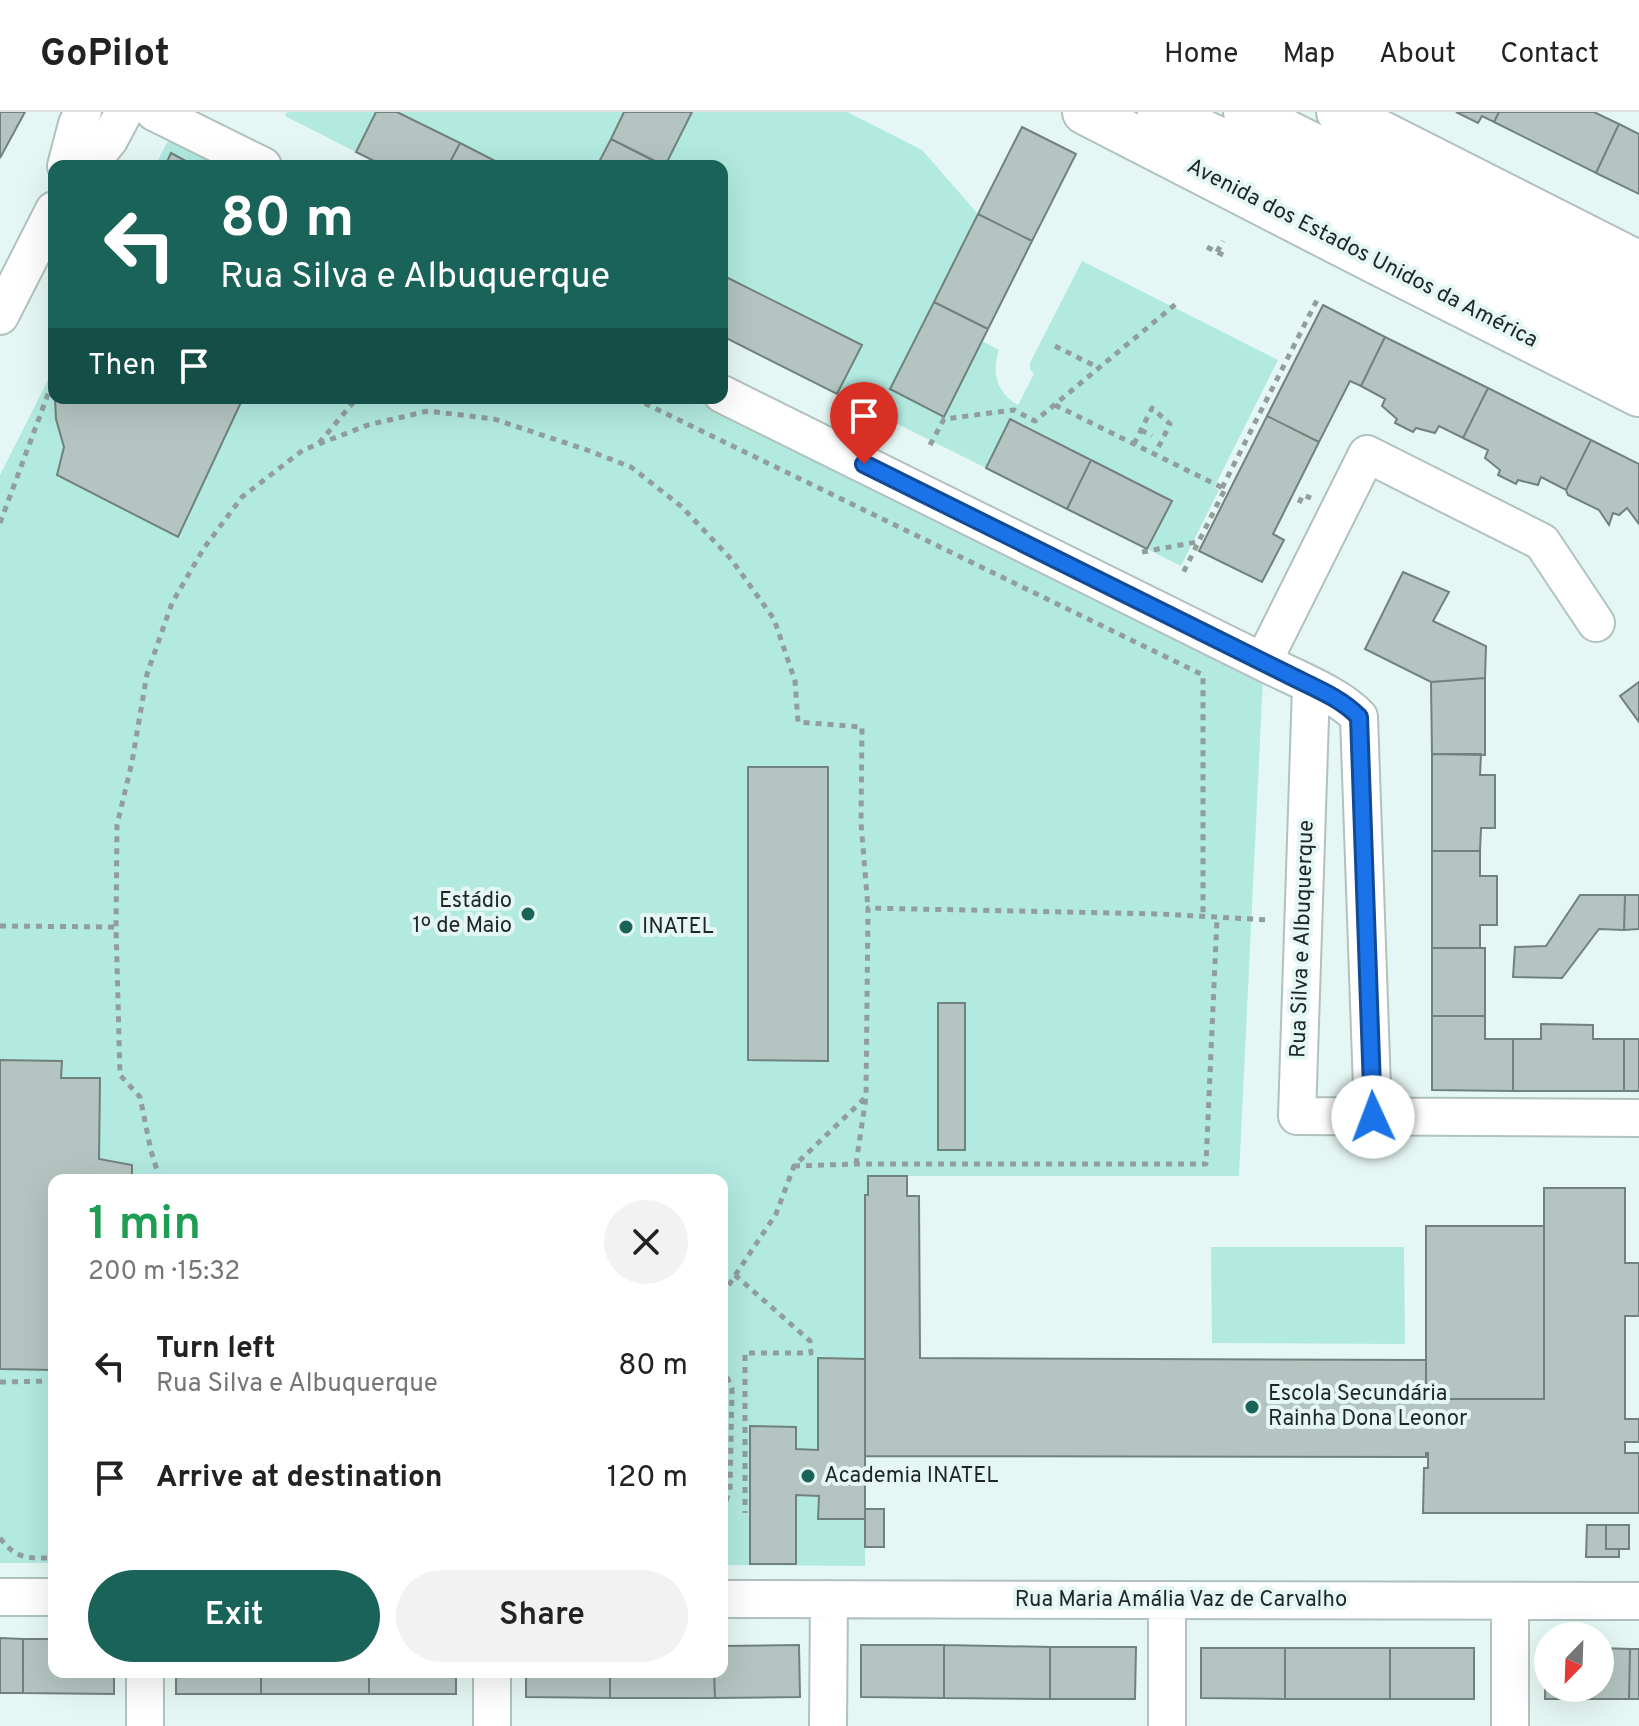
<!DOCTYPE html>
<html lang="en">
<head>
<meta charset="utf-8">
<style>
  body { margin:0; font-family:Overpass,sans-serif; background:#f2f2f2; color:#222; height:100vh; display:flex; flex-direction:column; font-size:30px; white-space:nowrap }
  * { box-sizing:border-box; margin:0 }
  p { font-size:26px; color:#767676 }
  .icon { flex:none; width:44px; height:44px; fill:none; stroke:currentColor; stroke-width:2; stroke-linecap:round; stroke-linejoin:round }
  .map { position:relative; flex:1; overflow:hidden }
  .panel { position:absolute; left:48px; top:1062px; width:680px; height:504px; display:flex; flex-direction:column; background:#fff; border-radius:16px; box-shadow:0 8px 32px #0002 }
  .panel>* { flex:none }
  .hud { position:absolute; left:48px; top:48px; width:680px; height:244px; border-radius:16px; box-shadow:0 8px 32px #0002; background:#196359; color:#fff; overflow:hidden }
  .needle { width:52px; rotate:203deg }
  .buttons { position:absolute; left:1534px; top:1510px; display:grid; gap:16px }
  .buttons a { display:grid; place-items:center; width:80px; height:80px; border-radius:50%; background:#fff; box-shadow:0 8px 32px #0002; font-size:40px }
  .pin { position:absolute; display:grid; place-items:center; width:68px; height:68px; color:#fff; margin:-82px -34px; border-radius:50% 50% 50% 0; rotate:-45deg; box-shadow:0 0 8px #0007 }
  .pin .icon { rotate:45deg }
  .me { position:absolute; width:88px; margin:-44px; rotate:358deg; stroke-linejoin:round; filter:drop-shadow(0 0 6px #0008) }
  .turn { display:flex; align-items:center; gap:28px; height:168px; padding:0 40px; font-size:36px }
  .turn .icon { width:104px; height:104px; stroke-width:2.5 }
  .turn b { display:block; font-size:56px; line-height:68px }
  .then { display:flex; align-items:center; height:76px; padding:0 40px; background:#0003; gap:16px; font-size:30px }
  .round { display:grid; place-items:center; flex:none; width:84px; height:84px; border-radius:42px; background:#f2f2f2 }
  .headline { display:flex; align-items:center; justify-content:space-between; height:136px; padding:0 40px }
  h1 { font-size:48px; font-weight:600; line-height:60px; color:#1e9e55 }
  .button { display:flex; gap:16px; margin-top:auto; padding:16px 40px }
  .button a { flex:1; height:92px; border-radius:48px; background:#196359; color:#fff; font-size:32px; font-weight:600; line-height:92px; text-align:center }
  .button a+a { background:#f2f2f2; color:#222 }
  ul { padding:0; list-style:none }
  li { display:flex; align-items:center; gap:24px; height:112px; padding:0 40px }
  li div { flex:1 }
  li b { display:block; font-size:30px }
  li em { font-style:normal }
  header { display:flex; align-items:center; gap:48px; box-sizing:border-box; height:112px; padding:0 40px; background:#fff; border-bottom:2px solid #e0e0e0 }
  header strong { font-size:38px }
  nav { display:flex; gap:44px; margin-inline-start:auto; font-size:28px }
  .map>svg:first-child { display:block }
</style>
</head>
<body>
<header>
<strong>GoPilot</strong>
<nav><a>Home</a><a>Map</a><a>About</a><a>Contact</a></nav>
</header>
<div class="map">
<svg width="1639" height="1614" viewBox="0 0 1639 1614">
  <rect width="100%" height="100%" fill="#e5f7f4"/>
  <path fill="#b2eae0" d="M287,0H376L356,40L285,4Z
    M397,0H624L597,54H505Z
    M692,0H847L922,38L978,102L890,277L944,305L982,229L999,238C991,261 997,281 1018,293L1034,262L1030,257V251L1082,149L1278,248L1214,376L1219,378L1181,454L1147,437L1171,389L1011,308L986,356L837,282L862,233L722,163V54H665Z
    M170,25L230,54H155Z
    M54,256V286H713L1263,566L1239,1064H868V1083L865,1084V1454L722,1453V1068H54V1451H0V363Z
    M1211,1135H1404L1405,1232L1212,1231Z"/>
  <path fill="#b4c5c1" stroke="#71817d" stroke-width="2" d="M0,0H25L0,46Z
    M376,0H397L460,31L448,54H384L356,40Z
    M624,0H692L665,54L611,27Z
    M1456,0H1499L1494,10L1482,4L1478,11Z
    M1499,0H1594L1619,12L1596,61L1494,10Z
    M1619,12L1639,22V82L1596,61Z
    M1022,15L1076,42L1032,129L978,102Z
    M611,27L664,54H597Z
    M460,31L505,54H448Z
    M171,41L195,54H165Z
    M978,102L1032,129L988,217L934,190Z
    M722,163L862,233L837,282L722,224Z
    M934,190L988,217L944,305L890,277Z
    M1323,193L1385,225L1361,274L1350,269L1319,330L1267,304Z
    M1385,225L1488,276L1463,326L1439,314L1435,321L1416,316L1413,320L1395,311L1397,307L1382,294L1385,287L1361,274Z
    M1488,276L1591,328L1566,378L1541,365L1538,373L1518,368L1516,372L1498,363L1500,358L1485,346L1488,338L1463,326Z
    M55,286H243L178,425L57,363L64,335L56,307Z
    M1267,304L1319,330L1273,422L1284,428L1262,470L1199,439Z
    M1010,307L1091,348L1067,397L986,356Z
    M1591,328L1639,352V412L1627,396L1619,403L1613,401L1609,413L1599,398L1568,383L1566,378Z
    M1091,348L1172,389L1147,437L1067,397Z
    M1403,460L1449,480L1433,509L1486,534L1485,566L1431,570L1365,537Z
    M1485,566V643L1432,642L1431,570Z
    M1639,570V610L1620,584Z
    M1432,642H1481L1480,663H1495V716H1481L1480,739H1432Z
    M748,655H828V949L748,948Z
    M1432,739H1480V764H1497V813H1480V836H1432Z
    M1580,783H1625L1624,818L1599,817L1562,866L1513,865L1515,835L1546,834Z
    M1625,783H1639V817L1624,818Z
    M1432,836H1485V904H1432Z
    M938,891H965V1038H938Z
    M1432,904H1485V927H1513V979L1432,978Z
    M1541,912L1593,913V927H1624V979H1513V927H1541Z
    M1624,927H1639V979H1624Z
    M0,948L62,949L61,966H100L99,1047L132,1053V1068H54V1258L0,1257Z
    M868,1064H907V1084H919L920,1246L1426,1248V1287H1544V1076H1625V1151H1639V1204H1625V1307H1639V1330H1625V1341H1639V1401H1423L1424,1356H1428V1341H1426V1345L865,1344V1083H868Z
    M1426,1114H1544V1287H1426Z
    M818,1246L865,1247V1407H818L819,1384L796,1383V1452H750V1314L796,1315V1337L818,1338Z
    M865,1397H884V1435H865Z
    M1587,1413H1606V1437H1619V1445H1586Z
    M1606,1413H1629V1437H1606Z
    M0,1526L23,1527V1581H0Z
    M23,1527H54V1560H114V1582L23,1581Z
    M799,1533L800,1585L715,1586L714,1560H722V1534Z
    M861,1533H944V1586L861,1585Z
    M944,1533L1050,1535V1587L944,1586Z
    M1050,1535H1136L1135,1587H1050Z
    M1546,1535L1548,1536V1576H1600V1536L1630,1537L1629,1587H1545Z
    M1201,1536H1285V1587L1201,1586Z
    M1285,1536H1390V1587H1285Z
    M1390,1536H1474V1587H1390Z
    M1630,1537H1639V1587H1629Z
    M176,1560H261V1582H176Z
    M261,1560H369V1582H261Z
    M369,1560H456V1582H369Z
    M526,1560H610V1586L526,1585Z
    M610,1560H714L715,1586H610Z"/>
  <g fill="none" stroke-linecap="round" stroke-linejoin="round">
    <defs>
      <path id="minor" d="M154,0L263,54
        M66,54L77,12L83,0
        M88,54L109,28L124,0
        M0,204L54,98
        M722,282L1263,550C1292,565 1338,582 1359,605L1373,1005
        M1263,550L1367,342L1542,430L1596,511
        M1311,575L1297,1004L1639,1006
        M0,1485H54
        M722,1487L1639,1489
        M145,1614V1560
        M492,1614V1560
        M828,1614L829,1487
        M1167,1614V1488
        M1510,1614V1489"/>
      <path id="major" d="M1085,0L1379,151L1639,282
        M1160,0L1262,48L1639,238
        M1246,0L1639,198
        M1339,0L1639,152"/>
    </defs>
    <use href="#minor" stroke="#b0c1be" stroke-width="40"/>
    <use href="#major" stroke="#b0c1be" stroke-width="48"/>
    <path stroke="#919e9c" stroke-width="5" stroke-dasharray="6 6" stroke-linecap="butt" d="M1207,135L1227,145
      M1217,140L1223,129
      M1055,234L1099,256
      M634,286L1203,563V805
      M1055,293L1225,377L1183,461
      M1141,318L1152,324
      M319,331L357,286
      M1134,332L1152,296L1170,312L1155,342
      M930,333L944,307L1014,298L1035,309L1177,191
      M1222,376L1317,188
      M1299,391L1303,383L1311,386
      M0,411L54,266
      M1142,440L1197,430
      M0,814L116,815
      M856,1052L866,985L868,796L1161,802L1269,808
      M794,1054L856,1052H1206L1217,806
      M160,1068L151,1039L140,985L120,963L116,815L117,713L132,650L147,562L172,491L204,436L242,385L303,338L368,313L428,299L494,307L587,338L631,355L682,395L731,447L774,507L795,569L798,610L862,615L861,711L868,796
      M735,1163L810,1229L811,1241H745V1401
      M722,1183L776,1102L794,1054L865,986
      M722,1254L732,1276L730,1378L722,1400
      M0,1270L54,1269
      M0,1426C17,1448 28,1446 54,1446"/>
    <use href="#minor" stroke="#fff" stroke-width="36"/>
    <use href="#major" stroke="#fff" stroke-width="44"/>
  </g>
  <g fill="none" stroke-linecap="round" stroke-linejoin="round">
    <defs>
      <path id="route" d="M864,352L1287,562C1312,575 1340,585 1359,605L1373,1005"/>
    </defs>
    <use href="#route" stroke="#114b97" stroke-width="20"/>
    <use href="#route" stroke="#1a73e8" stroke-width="14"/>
  </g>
  <g fill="#196359" stroke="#e5f7f4" stroke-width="3">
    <circle cx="528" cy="802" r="8"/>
    <circle cx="626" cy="815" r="8"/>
    <circle cx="1252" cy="1295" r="8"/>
    <circle cx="808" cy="1364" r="8"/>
  </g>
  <g text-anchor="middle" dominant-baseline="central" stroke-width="8" stroke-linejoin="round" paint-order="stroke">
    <g font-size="22" fill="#1f2625" stroke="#e5f7f4">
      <text transform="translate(1362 142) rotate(27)">Avenida dos Estados Unidos da América</text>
      <text transform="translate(1303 827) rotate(-88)">Rua Silva e Albuquerque</text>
      <text x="1181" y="1488">Rua Maria Amália Vaz de Carvalho</text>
    </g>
    <g font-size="22" fill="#1f2625" stroke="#e5f7f4" text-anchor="start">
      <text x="512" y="789" text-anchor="end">Estádio<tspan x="512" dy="25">1º de Maio</tspan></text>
      <text x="642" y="815">INATEL</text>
      <text x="1268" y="1282">Escola Secundária<tspan x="1268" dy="25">Rainha Dona Leonor</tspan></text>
      <text x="824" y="1364">Academia INATEL</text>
    </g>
  </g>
</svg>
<div class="buttons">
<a><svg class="needle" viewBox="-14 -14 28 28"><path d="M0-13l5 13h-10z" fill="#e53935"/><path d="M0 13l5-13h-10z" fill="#767676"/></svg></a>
</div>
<div class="pin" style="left:864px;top:352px;background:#d93025"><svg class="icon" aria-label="arrive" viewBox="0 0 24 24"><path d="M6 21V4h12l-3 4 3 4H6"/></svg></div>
<svg class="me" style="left:1373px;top:1005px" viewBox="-20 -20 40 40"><circle r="19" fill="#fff"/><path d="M0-13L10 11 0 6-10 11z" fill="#1a73e8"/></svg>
<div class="hud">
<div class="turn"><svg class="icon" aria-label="left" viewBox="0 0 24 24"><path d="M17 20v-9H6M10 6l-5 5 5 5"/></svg><div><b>80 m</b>Rua Silva e Albuquerque</div></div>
<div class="then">Then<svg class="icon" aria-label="arrive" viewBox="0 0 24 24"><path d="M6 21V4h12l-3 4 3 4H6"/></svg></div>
</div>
<section class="panel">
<div class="headline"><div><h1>1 min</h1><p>200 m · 15:32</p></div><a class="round"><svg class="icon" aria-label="close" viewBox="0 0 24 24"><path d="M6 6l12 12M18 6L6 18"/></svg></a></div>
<ul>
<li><svg class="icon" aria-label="left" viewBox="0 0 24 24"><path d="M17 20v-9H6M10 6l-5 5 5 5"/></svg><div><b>Turn left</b><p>Rua Silva e Albuquerque</p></div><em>80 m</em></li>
<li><svg class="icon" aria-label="arrive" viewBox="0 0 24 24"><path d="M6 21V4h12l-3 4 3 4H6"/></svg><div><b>Arrive at destination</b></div><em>120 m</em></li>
</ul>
<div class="button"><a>Exit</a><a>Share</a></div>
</section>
</div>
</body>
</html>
